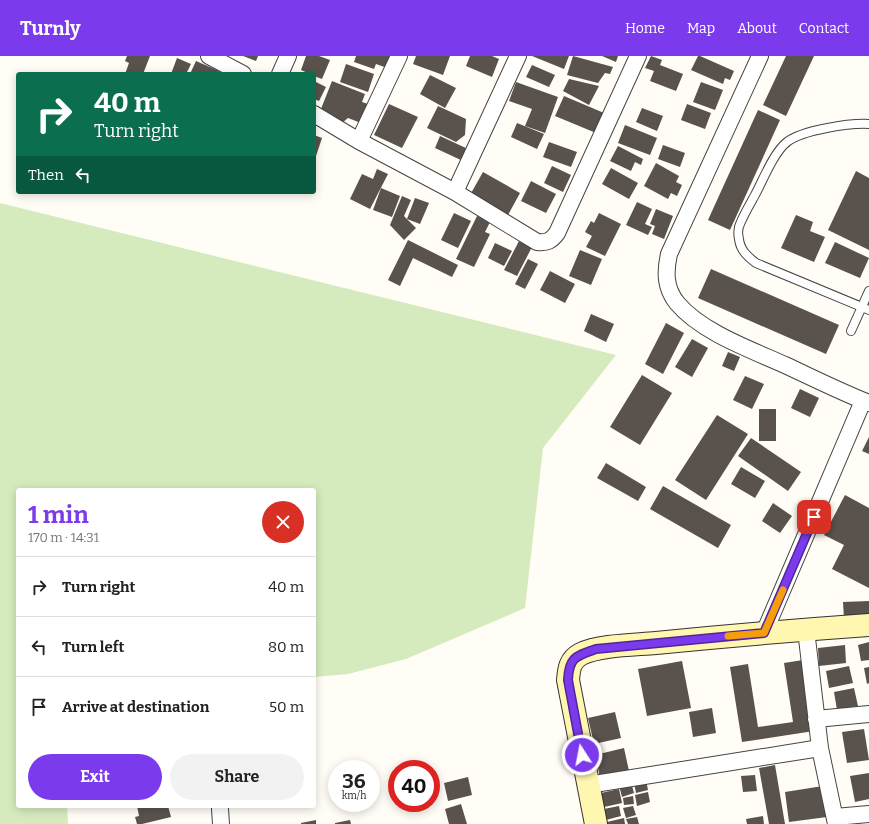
<!DOCTYPE html>
<html lang="en">
<head>
<meta charset="utf-8">
<style>
  body { margin:0; font-family:Bitter,serif; background:#f2f2f2; color:#222; height:100vh; display:flex; flex-direction:column; font-size:15px; white-space:nowrap }
  * { box-sizing:border-box; margin:0 }
  p { font-size:13px; color:#767676 }
  .icon { flex:none; width:22px; height:22px; fill:none; stroke:currentColor; stroke-width:2; stroke-linecap:round; stroke-linejoin:round }
  .map { position:relative; flex:1; overflow:hidden }
  .sheet { position:absolute; left:16px; top:432px; width:300px; height:320px; display:flex; flex-direction:column; background:#fff; border-radius:4px; box-shadow:0 2px 10px #0003 }
  .sheet>* { flex:none }
  .top-card { position:absolute; left:16px; top:16px; width:300px; height:122px; border-radius:4px; box-shadow:0 2px 10px #0003; background:#0b6e4f; color:#fff; overflow:hidden }
  .speed { position:absolute; left:328px; top:704px; display:flex; gap:8px; font-size:20px; font-weight:700; text-align:center }
  .speed>* { display:grid; place-content:center; width:52px; height:52px; border-radius:50%; background:#fff; box-shadow:0 2px 10px #0003; line-height:1 }
  .speed small { font-size:10px; font-weight:400 }
  .speed .limit { border:6px solid #d22; background:#fff; color:#111 }
  .pin { position:absolute; display:grid; place-items:center; width:34px; height:34px; color:#fff; margin:-17px; border-radius:8px; box-shadow:0 2px 6px #0006 }
  .me { position:absolute; width:44px; margin:-22px; rotate:349deg; stroke-linejoin:round; filter:drop-shadow(0 0 3px #0008) }
  .turn { display:flex; align-items:center; gap:14px; height:84px; padding:0 12px; font-size:18px }
  .turn .icon { width:52px; height:52px; stroke-width:2.5 }
  .turn b { display:block; font-size:28px; line-height:34px }
  .then { display:flex; align-items:center; height:38px; padding:0 12px; background:#0003; gap:8px; font-size:15px }
  .round { display:grid; place-items:center; flex:none; width:42px; height:42px; border-radius:21px; background:#f2f2f2 }
  .summary { display:flex; align-items:center; justify-content:space-between; height:68px; padding:0 12px }
  h1 { font-size:24px; font-weight:700; line-height:30px; color:#7c3aed }
  .action { display:flex; gap:8px; margin-top:auto; padding:8px 12px }
  .action a { flex:1; height:46px; border-radius:24px; background:#7c3aed; color:#fff; font-size:16px; font-weight:700; line-height:46px; text-align:center }
  .action a+a { background:#f2f2f2; color:#222 }
  ul { padding:0; list-style:none }
  li { display:flex; align-items:center; gap:12px; height:60px; padding:0 12px; border-top:1px solid #e0e0e0 }
  li div { flex:1 }
  li b { display:block; font-size:15px }
  li em { font-style:normal }
  header { display:flex; align-items:center; gap:24px; box-sizing:border-box; height:56px; padding:0 20px; background:#7c3aed; color:#fff }
  header strong { font-size:19px }
  nav { display:flex; gap:22px; margin-inline-start:auto; font-size:14px }
  .map>svg:first-child { display:block }
</style>
</head>
<body>
<header>
<strong>Turnly</strong>
<nav><a>Home</a><a>Map</a><a>About</a><a>Contact</a></nav>
</header>
<div class="map">
<svg width="869" height="768" viewBox="0 0 869 768">
  <rect width="100%" height="100%" fill="#fffdf5"/>
  <path fill="#d5ebbd" d="M0,147L616,299L543,392L525,552L406,603L348,618L314,621V434H18V750H67L68,768H0Z"/>
  <path fill="#5a524d" d="M127,0H150L143,18H125L129,7L125,5Z
    M243,0H258L256,5Z
    M306,0H319L330,4L322,23L314,20V18H310L301,14Z
    M356,0H393L390,13L376,8L374,13L354,6Z
    M416,0H450L443,19L413,8Z
    M470,0H492L499,3L492,21L466,10Z
    M532,0H569L564,13Z
    M573,0L613,11L610,18L605,17L598,27L567,19Z
    M602,0H618L616,6Z
    M651,0L662,4L660,9L683,18L676,35L650,25L654,15L645,12Z
    M698,0H700L734,15L730,24L725,22L723,28L691,14Z
    M786,0H814L786,60L763,49Z
    M177,2L191,8L186,18H171Z
    M196,5L219,15L218,18H190Z
    M346,8L374,18L368,36L340,26Z
    M532,9L555,19L549,31L526,21Z
    M430,19L456,32L445,52L420,38Z
    M569,23L599,30L589,49L563,35Z
    M314,25L326,31L319,45L314,43Z
    M332,25L365,38L362,46L368,48L361,67L348,62L342,67L319,58Z
    M516,26L558,41L545,77L525,70L532,53L509,45Z
    M701,26L723,34L715,54L693,46Z
    M564,40L604,57L596,77L555,60Z
    M389,48L418,61L402,92L374,79Z
    M687,48L711,57L705,73L681,64Z
    M438,50L466,63L465,79L456,86L427,72Z
    M642,52L663,60L657,75L636,66Z
    M758,54L780,64L730,174L708,164Z
    M517,67L544,78L537,93L511,81Z
    M625,69L657,82L650,99L618,87Z
    M314,79L322,82L314,106Z
    M440,80L468,93L463,105L435,92Z
    M549,86L577,96L571,111L543,101Z
    M663,89L685,97L680,111L658,103Z
    M618,90L643,103L641,109L635,106L631,115L610,105Z
    M656,107L679,120L676,126L682,129L677,140L671,137L668,143L644,130Z
    M552,110L571,119L563,136L544,127Z
    M611,112L638,127L629,143L602,128Z
    M377,113L388,118L370,153L350,143L362,118L373,123Z
    M856,115L869,122V194L828,174Z
    M483,116L520,137L508,159L470,139Z
    M531,125L556,138L546,157L521,145Z
    M381,132L400,140L392,161L373,154Z
    M402,140L411,144L404,160L416,172L404,184L390,169Z
    M415,142L429,147L420,168L407,163Z
    M637,146L652,153L645,168L652,171L648,179L626,169Z
    M656,153L673,160L664,183L652,178L655,170L650,168Z
    M454,157L471,165L458,192L441,184Z
    M599,157L621,168L605,200L586,191L592,180L585,176L591,165L594,167Z
    M796,159L813,166L810,175L825,181L814,206L781,192Z
    M477,160L490,166L485,176L490,178L474,211L456,203Z
    M408,184L458,209L452,221L413,202L400,230L388,224Z
    M519,185L532,191L517,220L504,214Z
    M835,186L869,202L860,222L825,207Z
    M495,187L512,195L504,210L488,202Z
    M580,194L602,203L591,229L569,220Z
    M528,203L538,208L525,233L515,228Z
    M711,213L839,269L826,298L698,242Z
    M550,215L575,228L565,247L540,234Z
    M591,258L614,268L606,286L584,275Z
    M666,267L684,277L663,318L645,308Z
    M692,283L708,292L692,321L675,311Z
    M728,296L740,301L734,315L722,310Z
    M642,319L672,337L640,389L610,371Z
    M745,320L764,328L752,353L733,344Z
    M800,333L819,342L810,361L791,352Z
    M759,353H776V385H759Z
    M717,359L748,378L706,444L675,424Z
    M869,381V398L862,395Z
    M751,382L801,416L788,435L738,400Z
    M606,407L646,431L638,445L597,422Z
    M741,411L765,425L755,442L731,428Z
    M663,430L731,469L718,492L650,453Z
    M845,439L869,452V532L832,513L844,489L824,479Z
    M773,447L792,460L780,477L762,465Z
    M869,545V562L844,563L843,546Z
    M869,586V604L861,605L858,589Z
    M845,589L846,607L819,610L818,592Z
    M803,604L814,675L742,686L730,611L748,608L758,671L793,666L784,607Z
    M682,605L691,652L647,660L638,613Z
    M849,610L853,627L829,632L826,615Z
    M869,611V627L867,628L864,612Z
    M854,632L858,650L837,654L834,636Z
    M712,652L716,677L693,681L689,656Z
    M615,656L621,682L594,688L588,662Z
    M864,673L869,704L847,707L842,676Z
    M624,692L629,715L600,721L595,699Z
    M775,709L785,768H769L759,712Z
    M869,717V743L855,746L850,720Z
    M755,719L757,735L743,736L741,720Z
    M468,721L472,739L448,745L444,727Z
    M646,724L648,734L636,737L634,727Z
    M631,726L634,737L622,741L619,729Z
    M823,730L827,761L789,766L785,736Z
    M619,733L622,747L604,751L601,737Z
    M648,736L650,746L637,750L635,739Z
    M633,740L634,748L624,749L623,742Z
    M461,748L467,768H449L445,753Z
    M137,750H168L171,761L142,768H137L135,761L139,760Z
    M619,750L621,760L606,764L604,753Z
    M633,750L636,759L626,762L623,752Z
    M763,760L764,768H747L746,763Z
    M637,761L639,768H628L626,763Z
    M624,762L625,768H607V766Z
    M316,764V768H301V767Z
    M350,764L351,768H335V767Z"/>
  <g fill="none" stroke-linecap="round" stroke-linejoin="round">
    <defs>
      <path id="lane" d="M869,68C850,67 802,74 787,86C774,96 763,124 755,139C750,148 744,158 740,168C738,172 738,179 739,183C740,194 748,201 756,207L869,254
        M851,275L869,235"/>
      <path id="street" d="M209,0L243,18
        M760,0L669,198C665,216 665,232 677,247C701,276 752,294 785,309C813,322 841,336 869,347
        M280,18L288,0
        M314,58L359,85L455,136L537,186C547,187 551,185 557,177L638,0
        M359,85L399,0
        M455,136L518,0
        M806,574L820,692L836,768
        M764,577L863,345
        M816,663L869,658
        M588,729L820,692
        M220,753L221,768
        M835,761L869,758"/>
      <path id="secondary" d="M596,768L568,624C569,612 570,604 581,598C600,589 634,589 656,587C727,580 798,574 869,569"/>
    </defs>
    <use href="#lane" stroke="#444" stroke-width="10"/>
    <use href="#street" stroke="#444" stroke-width="18"/>
    <use href="#secondary" stroke="#333" stroke-width="24"/>
    <use href="#lane" stroke="#fff" stroke-width="8"/>
    <use href="#street" stroke="#fff" stroke-width="16"/>
    <use href="#secondary" stroke="#fff6b0" stroke-width="22"/>
  </g>
  <g fill="none" stroke-linecap="round" stroke-linejoin="round">
    <defs>
      <path id="route" d="M582,699L568,624C569,601 576,600 596,593L764,577L814,461"/>
    </defs>
    <use href="#route" stroke="#51269a" stroke-width="10"/>
    <use href="#route" stroke="#7c3aed" stroke-width="7"/>
    <path stroke="#f59e0b" stroke-width="7" d="M728,580L764,577L783,534"/>
  </g>
</svg>
<div class="speed"><div>36<small>km/h</small></div><div class="limit">40</div></div>
<div class="pin" style="left:814px;top:461px;background:#d93025"><svg class="icon" aria-label="arrive" viewBox="0 0 24 24"><path d="M6 21V4h12l-3 4 3 4H6"/></svg></div>
<svg class="me" style="left:582px;top:699px" viewBox="-20 -20 40 40"><circle r="17" fill="#7c3aed" stroke="#fff" stroke-width="3"/><path d="M0-11L8 9 0 5-8 9z" fill="#fff"/></svg>
<div class="top-card">
<div class="turn"><svg class="icon" aria-label="right" viewBox="0 0 24 24"><path d="M7 20v-9h11M14 6l5 5-5 5"/></svg><div><b>40 m</b>Turn right</div></div>
<div class="then">Then<svg class="icon" aria-label="left" viewBox="0 0 24 24"><path d="M17 20v-9H6M10 6l-5 5 5 5"/></svg></div>
</div>
<section class="sheet">
<div class="summary"><div><h1>1 min</h1><p>170 m · 14:31</p></div><a class="round" style="background:#d93025;color:#fff"><svg class="icon" aria-label="close" viewBox="0 0 24 24"><path d="M6 6l12 12M18 6L6 18"/></svg></a></div>
<ul>
<li><svg class="icon" aria-label="right" viewBox="0 0 24 24"><path d="M7 20v-9h11M14 6l5 5-5 5"/></svg><div><b>Turn right</b></div><em>40 m</em></li>
<li><svg class="icon" aria-label="left" viewBox="0 0 24 24"><path d="M17 20v-9H6M10 6l-5 5 5 5"/></svg><div><b>Turn left</b></div><em>80 m</em></li>
<li><svg class="icon" aria-label="arrive" viewBox="0 0 24 24"><path d="M6 21V4h12l-3 4 3 4H6"/></svg><div><b>Arrive at destination</b></div><em>50 m</em></li>
</ul>
<div class="action"><a>Exit</a><a>Share</a></div>
</section>
</div>
</body>
</html>
